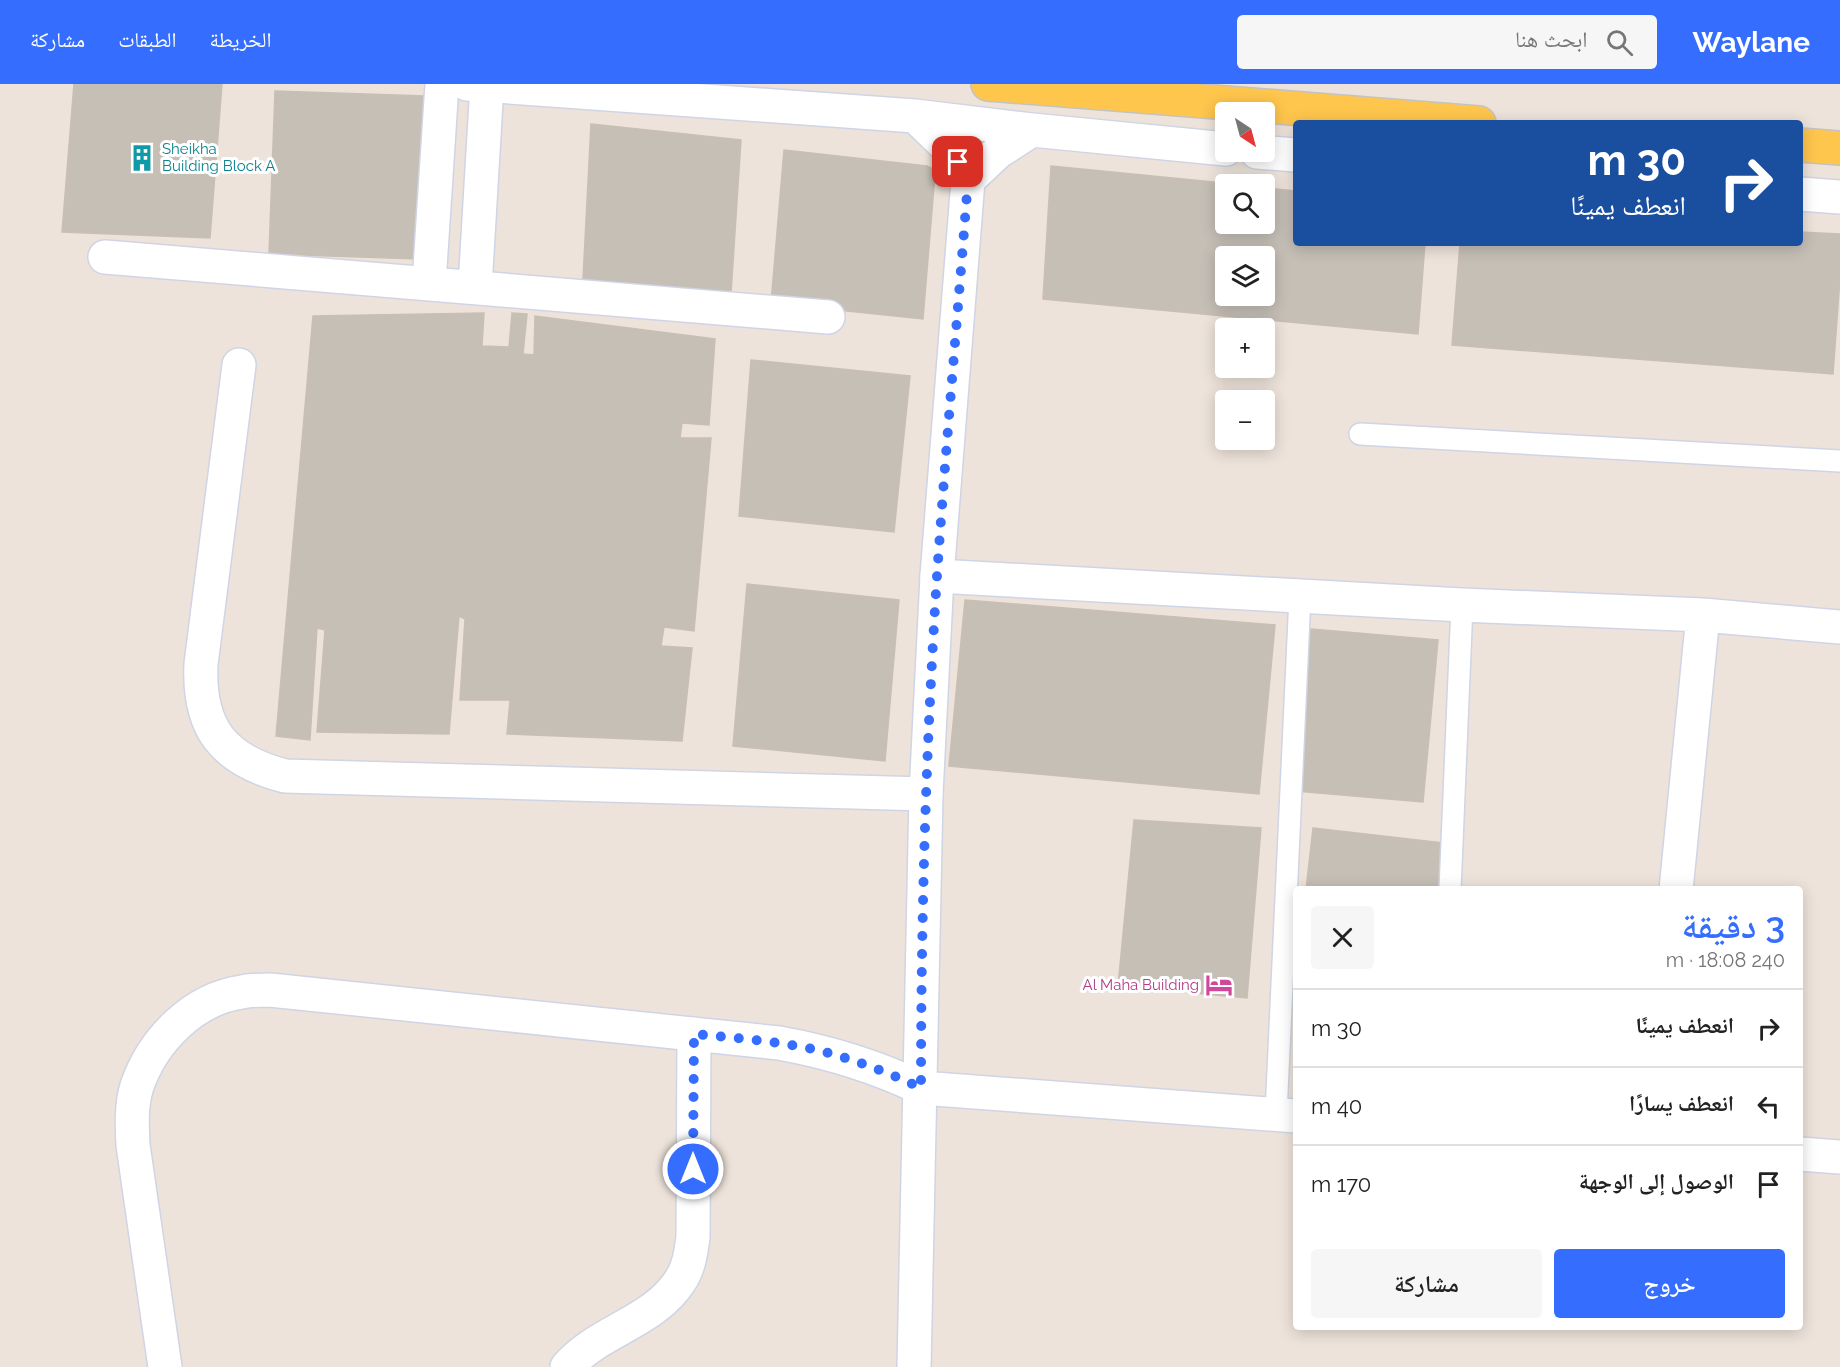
<!DOCTYPE html>
<html lang="ar">
<head>
<meta charset="utf-8">
<style>
  body { margin:0; font-family:Raleway,"Noto Naskh Arabic",sans-serif; background:#f6f6f6; color:#222; direction:rtl; height:100vh; display:flex; flex-direction:column; font-size:22px; white-space:nowrap }
  * { box-sizing:border-box; margin:0 }
  p { font-size:20px; color:#767676 }
  .icon { flex:none; width:33px; height:33px; fill:none; stroke:currentColor; stroke-width:2; stroke-linecap:round; stroke-linejoin:round }
  .map { position:relative; flex:1; overflow:hidden; direction:ltr }
  .sheet { position:absolute; left:1293px; top:802px; width:510px; height:444px; display:flex; flex-direction:column; background:#fff; border-radius:6px; box-shadow:0 3px 15px #0003; direction:rtl }
  .sheet>* { flex:none }
  .hud { position:absolute; left:1293px; top:36px; width:510px; height:126px; border-radius:6px; box-shadow:0 3px 15px #0003; direction:rtl; background:#1a4fa0; color:#fff; overflow:hidden }
  .needle { width:39px; rotate:144deg }
  .tools { position:absolute; left:1215px; top:18px; display:grid; gap:12px }
  .tools a { display:grid; place-items:center; width:60px; height:60px; border-radius:6px; background:#fff; box-shadow:0 3px 15px #0003; font-size:30px }
  .pin { position:absolute; display:grid; place-items:center; width:51px; height:51px; color:#fff; margin:-26px; border-radius:12px; box-shadow:0 3px 9px #0006 }
  .me { position:absolute; width:66px; margin:-33px; rotate:0deg; stroke-linejoin:round; filter:drop-shadow(0 0 4px #0008) }
  .turn { display:flex; align-items:center; gap:21px; height:126px; padding:0 18px; font-size:27px }
  .turn .icon { width:78px; height:78px; stroke-width:2.5 }
  .turn b { display:block; font-size:42px; line-height:51px }
  .round { display:grid; place-items:center; flex:none; width:63px; height:63px; border-radius:6px; background:#f6f6f6 }
  .head { display:flex; align-items:center; justify-content:space-between; height:102px; padding:0 18px }
  h1 { font-size:36px; font-weight:600; line-height:45px; color:#356dff }
  .button { display:flex; gap:12px; margin-top:auto; padding:12px 18px }
  .button a { flex:1; height:69px; border-radius:6px; background:#356dff; color:#fff; font-size:24px; font-weight:600; line-height:69px; text-align:center }
  .button a+a { background:#f6f6f6; color:#222 }
  ul { padding:0; list-style:none }
  li { display:flex; align-items:center; gap:18px; height:78px; padding:0 18px; border-top:2px solid #e0e0e0 }
  li div { flex:1 }
  li b { display:block; font-size:22px }
  li em { font-style:normal }
  header { display:flex; align-items:center; gap:36px; box-sizing:border-box; height:84px; padding:0 30px; background:#356dff; color:#fff }
  header strong { font-size:28px }
  nav { display:flex; gap:33px; margin-inline-start:auto; font-size:21px }
  .search { width:420px; height:54px; background:#f6f6f6; display:flex; align-items:center; gap:15px; box-sizing:border-box; padding:0 21px; border-radius:6px; color:#767676; font-size:22px }
  .map>svg:first-child { display:block }
</style>
</head>
<body>
<header>
<strong>Waylane</strong>
<div class="search"><svg class="icon" aria-label="search" viewBox="0 0 24 24"><circle cx="10" cy="10" r="6"/><path d="M15 15l6 6"/></svg>ابحث هنا</div>
<nav><a>الخريطة</a><a>الطبقات</a><a>مشاركة</a></nav>
</header>
<div class="map">
<svg width="1840" height="1283" viewBox="0 0 1840 1283">
  <rect width="100%" height="100%" fill="#ede3da"/>
  <path fill="#c5bfb6" stroke="#c9bfb3" stroke-width="1.5" fill-rule="evenodd" d="M74,0H222L210,154L62,148Z
    M275,7L426,12L419,175L269,170Z
    M591,40L741,56L731,209L583,195Z
    M784,66L927,82L933,85L935,90L923,235L771,219Z
    M1051,82L1234,100H1226V140H1264V104L1296,107V159H1425L1418,250L1043,215ZM1226,172H1264V212H1226Z
    M1800,148L1840,150V194L1833,290L1452,261L1460,159H1800Z
    M484,229L482,262L509,263L512,229L527,230L523,270L534,271L535,232L715,255L709,341L682,339L680,354H711L694,547L664,543L661,562L692,564L682,657L507,650L510,616H460L465,535L459,532L449,650L317,648L325,546L317,544L310,656L276,652L313,232Z
    M751,276L910,292L894,448L739,432Z
    M747,500L899,516L885,677L733,662Z
    M965,516L1275,541L1259,710L949,682Z
    M1311,545L1438,556L1423,718L1296,707Z
    M1134,736L1261,744L1247,914L1118,902Z
    M1313,744L1443,759L1437,806H1306Z"/>
  <g fill="none" stroke-linecap="round" stroke-linejoin="round">
    <defs>
      <path id="service" d="M1360,350L1840,377
        M1450,806L1462,521
        M1276,1030L1300,512"/>
      <path id="minor" d="M105,173L828,233
        M429,199L442,0
        M475,203L487,1
        M239,281L201,580C198,644 223,676 285,692L926,710
        M937,492L1462,521L1703,531L1840,543
        M1676,806L1703,531
        M165,1283L133,1061C132,1041 131,1021 137,1002C153,956 193,915 242,908C251,906 261,906 270,906L779,959C829,968 875,982 921,1004
        M567,1283C598,1247 654,1238 680,1197C689,1184 691,1168 693,1153L694,950"/>
      <path id="tertiary" d="M467,0L915,32L1032,46L1226,65
        M1257,68L1296,71
        M968,96L998,68L1032,46
        M1800,110L1840,113
        M921,1004L1296,1032
        M1800,1070L1840,1073
        M914,1283L926,710L937,492L968,96L945,61L915,32"/>
      <path id="primary" d="M988,0L1479,39
        M1800,61L1840,64"/>
    </defs>
    <use href="#service" stroke="#cfd5e4" stroke-width="24"/>
    <use href="#minor" stroke="#cfd5e4" stroke-width="36"/>
    <use href="#tertiary" stroke="#cfd5e4" stroke-width="36"/>
    <use href="#primary" stroke="#c3c3c3" stroke-width="36"/>
    <use href="#service" stroke="#fff" stroke-width="21"/>
    <use href="#minor" stroke="#fff" stroke-width="33"/>
    <use href="#tertiary" stroke="#fff" stroke-width="33"/>
    <use href="#primary" stroke="#ffc64d" stroke-width="33"/>
  </g>
  <g fill="none" stroke-linecap="round" stroke-linejoin="round">
    <path stroke="#356dff" stroke-width="10" stroke-dasharray="0 18" d="M693,1085L694,950C735,954 777,957 817,966C853,975 887,988 921,1004C921,833 926,662 937,492C946,360 958,228 968,96L958,78"/>
  </g>
  <defs>
    <symbol id="building-bare" viewBox="-9 -9 18 18"><path d="M-4-6H4V6H1V3H-1V6H-4ZM-2.5-4.3h1.7v1.8h-1.7ZM.8-4.3h1.7v1.8H.8ZM-2.5-1h1.7V.8h-1.7ZM.8-1h1.7V.8H.8Z" fill="#0f9aa8" stroke="#fff" stroke-width="2.5" paint-order="stroke"/></symbol>
    <symbol id="hotel-bare" viewBox="-9 -9 18 18"><path d="M-6-4.5h1.5V1H6V5H4.5V3h-9V5H-6ZM-4 0a1.8 1.8 0 1 1 3.6 0ZM.5 0V-2.5h3Q6-2.5 6 0Z" fill="#d1479c" stroke="#fff" stroke-width="2.5" paint-order="stroke"/></symbol>
  </defs>
  <g fill-rule="evenodd">
    <use href="#building-bare" x="123" y="55" width="38" height="38"/>
    <use href="#hotel-bare" x="1200" y="882" width="38" height="38"/>
  </g>
  <g text-anchor="middle" dominant-baseline="central" stroke-width="6" stroke-linejoin="round" paint-order="stroke">
    <g font-size="15" fill="#0d838f" stroke="#fff" text-anchor="start">
      <text x="162" y="65">Sheikha<tspan x="162" dy="17">Building Block A</tspan></text>
    </g>
    <g font-size="15" fill="#b23c85" stroke="#fff" text-anchor="end">
      <text x="1199" y="901">Al Maha Building</text>
    </g>
  </g>
</svg>
<div class="tools">
<a><svg class="needle" viewBox="-14 -14 28 28"><path d="M0-13l5 13h-10z" fill="#e53935"/><path d="M0 13l5-13h-10z" fill="#767676"/></svg></a>
<a><svg class="icon" aria-label="search" viewBox="0 0 24 24"><circle cx="10" cy="10" r="6"/><path d="M15 15l6 6"/></svg></a>
<a><svg class="icon" aria-label="layers" viewBox="0 0 24 24"><path d="M12 4l9 5-9 5-9-5zM3 14l9 5 9-5"/></svg></a>
<a>+</a>
<a>−</a>
</div>
<div class="pin" style="left:958px;top:78px;background:#d93025"><svg class="icon" aria-label="arrive" viewBox="0 0 24 24"><path d="M6 21V4h12l-3 4 3 4H6"/></svg></div>
<svg class="me" style="left:693px;top:1085px" viewBox="-20 -20 40 40"><circle r="17" fill="#356dff" stroke="#fff" stroke-width="3"/><path d="M0-11L8 9 0 5-8 9z" fill="#fff"/></svg>
<div class="hud">
<div class="turn"><svg class="icon" aria-label="right" viewBox="0 0 24 24"><path d="M7 20v-9h11M14 6l5 5-5 5"/></svg><div><b>30 m</b>انعطف يمينًا</div></div>
</div>
<section class="sheet">
<div class="head"><div><h1>3 دقيقة</h1><p>240 m · 18:08</p></div><a class="round"><svg class="icon" aria-label="close" viewBox="0 0 24 24"><path d="M6 6l12 12M18 6L6 18"/></svg></a></div>
<ul>
<li><svg class="icon" aria-label="right" viewBox="0 0 24 24"><path d="M7 20v-9h11M14 6l5 5-5 5"/></svg><div><b>انعطف يمينًا</b></div><em>30 m</em></li>
<li><svg class="icon" aria-label="left" viewBox="0 0 24 24"><path d="M17 20v-9H6M10 6l-5 5 5 5"/></svg><div><b>انعطف يسارًا</b></div><em>40 m</em></li>
<li><svg class="icon" aria-label="arrive" viewBox="0 0 24 24"><path d="M6 21V4h12l-3 4 3 4H6"/></svg><div><b>الوصول إلى الوجهة</b></div><em>170 m</em></li>
</ul>
<div class="button"><a>خروج</a><a>مشاركة</a></div>
</section>
</div>
</body>
</html>
